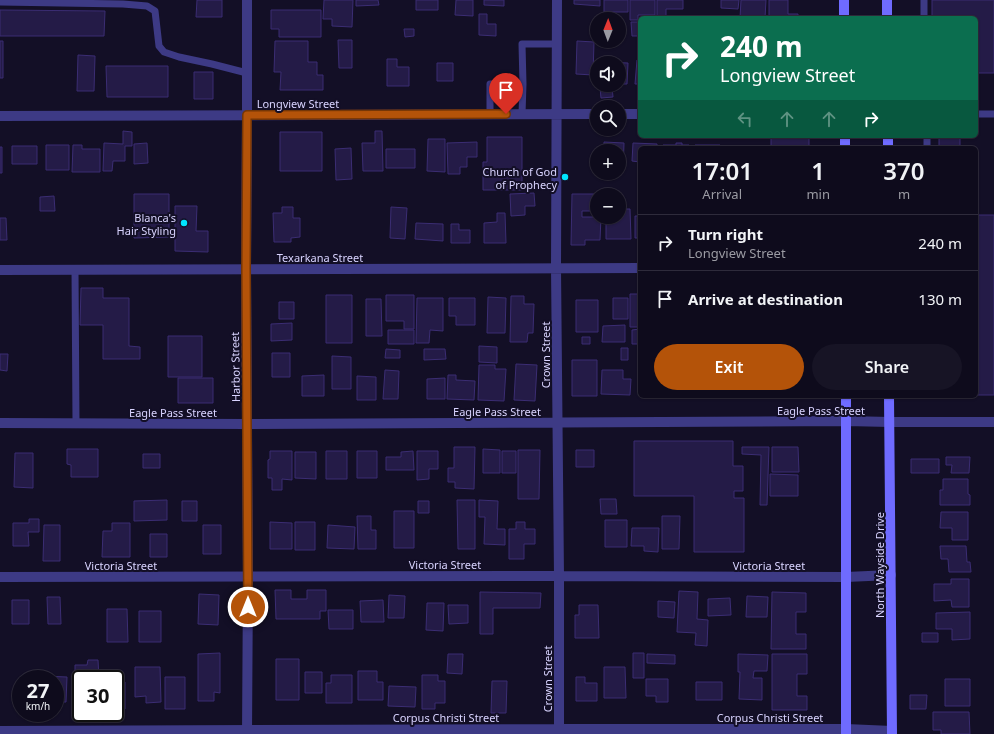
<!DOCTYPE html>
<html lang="en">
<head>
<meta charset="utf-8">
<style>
  body { margin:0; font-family:"Noto Sans",sans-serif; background:#171425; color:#f1f3f6; height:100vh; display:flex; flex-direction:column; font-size:15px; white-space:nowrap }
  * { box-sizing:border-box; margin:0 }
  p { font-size:13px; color:#9b9ba3 }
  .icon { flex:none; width:22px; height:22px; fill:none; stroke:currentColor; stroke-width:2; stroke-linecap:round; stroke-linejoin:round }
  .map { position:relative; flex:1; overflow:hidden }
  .details { position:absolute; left:638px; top:146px; width:340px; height:252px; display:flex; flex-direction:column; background:#0e0b1c; border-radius:6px; box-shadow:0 1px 3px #0004,0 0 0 1px #2e2b3b }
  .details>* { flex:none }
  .guide { position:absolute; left:638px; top:16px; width:340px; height:122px; border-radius:6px; box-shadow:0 1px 3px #0004,0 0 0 1px #2e2b3b; background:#0b6e4f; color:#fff; overflow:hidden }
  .needle { width:26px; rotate:1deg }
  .fabs { position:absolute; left:590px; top:12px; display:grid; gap:8px }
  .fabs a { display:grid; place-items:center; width:36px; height:36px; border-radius:50%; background:#0e0b1c; box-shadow:0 1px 3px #0004,0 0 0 1px #2e2b3b; font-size:20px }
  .speed { position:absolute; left:12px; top:670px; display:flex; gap:8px; font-size:20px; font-weight:700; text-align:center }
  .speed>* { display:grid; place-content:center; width:52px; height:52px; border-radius:50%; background:#0e0b1c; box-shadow:0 1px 3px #0004,0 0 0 1px #2e2b3b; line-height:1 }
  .speed small { font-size:10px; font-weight:400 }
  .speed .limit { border:2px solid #111; border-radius:6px; background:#fff; color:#111 }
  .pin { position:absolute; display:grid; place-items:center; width:34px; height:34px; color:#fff; margin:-41px -17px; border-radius:50% 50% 50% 0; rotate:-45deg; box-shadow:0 0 4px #0007 }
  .pin .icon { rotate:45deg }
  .me { position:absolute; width:44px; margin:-22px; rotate:0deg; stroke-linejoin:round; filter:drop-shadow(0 0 3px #0008) }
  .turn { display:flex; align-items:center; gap:14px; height:84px; padding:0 16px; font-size:18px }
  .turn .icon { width:52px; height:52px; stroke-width:2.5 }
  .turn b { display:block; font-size:28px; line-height:34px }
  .lanes { display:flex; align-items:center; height:38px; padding:0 16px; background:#0003; justify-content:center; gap:20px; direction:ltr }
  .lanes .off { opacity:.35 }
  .eta { display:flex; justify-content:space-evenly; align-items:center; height:68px; text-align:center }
  .eta b { font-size:24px; font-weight:600; line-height:28px }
  .action { display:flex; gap:8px; margin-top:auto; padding:8px 16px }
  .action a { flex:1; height:46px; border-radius:24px; background:#b45309; color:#fff; font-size:16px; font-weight:600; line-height:46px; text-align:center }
  .action a+a { background:#171425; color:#f1f3f6 }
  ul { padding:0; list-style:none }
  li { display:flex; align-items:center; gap:12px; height:56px; padding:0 16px; border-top:1px solid #2e2b3b }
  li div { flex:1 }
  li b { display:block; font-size:15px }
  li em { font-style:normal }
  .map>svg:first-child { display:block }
</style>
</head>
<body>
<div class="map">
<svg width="994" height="734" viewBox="0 0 994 734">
  <rect width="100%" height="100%" fill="#130f26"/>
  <path fill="#241b47" stroke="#3b2d73" d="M197,0H222V17H196Z
    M324,0H353L352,27L332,26V19H323Z
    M356,0H378L379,5L356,6Z
    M416,0H438V10H416Z
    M456,0H473V16L455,15Z
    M484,0H504V6L484,5Z
    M574,0H600V6L574,4Z
    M604,0H628V12H604Z
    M630,0H655V15H638V20H630Z
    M657,0H683V9H666V18H657Z
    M721,0H739L738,9L721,8Z
    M741,0H766L765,18H740Z
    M769,0H788V14H798V18H769Z
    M932,0H994V73H976V18H932Z
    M0,10L105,11L104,36H0Z
    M271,10H321V37H279V29H271Z
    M479,14H487V24H496V36L479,35Z
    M631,22H640V36H632Z
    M404,29H414V36L405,37Z
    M338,40H352V68H339Z
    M0,41H3V78H0Z
    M275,41H308V62H317V75H323V90H280L281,72H274Z
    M577,41L594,42L593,75L576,74Z
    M78,55L95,56L94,91H77Z
    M387,59H397V67H409V86H387Z
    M637,60H640V84H635Z
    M602,62L628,63L627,84H619V63H602Z
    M437,63H453V81H437Z
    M106,66H168V97H107Z
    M194,72H213V99H194Z
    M612,87L613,97L601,98L600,88Z
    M123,131L132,132V146H125V161H113L112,171H103L104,143L123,144Z
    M375,131H382L383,171H363L362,143H375Z
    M280,132H322V171H280Z
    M771,136H809V148H771Z
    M939,136H960V148H939Z
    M487,137H522V190H483V162H487Z
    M428,139H445V172L427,171Z
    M477,142V157H467V167H460V174H448L447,143Z
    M604,142L624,143L623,172H619V151H604Z
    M147,143L148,163L134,164V144Z
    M633,143L657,144V148H640V162L632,161Z
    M676,143H682V145H689V148H663V145H676Z
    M46,145H69V170H46Z
    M73,145H82V149H100V172H72Z
    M695,145H720V148H695Z
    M12,146H37V164H12Z
    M0,147H2V173H0Z
    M351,148L352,179L336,180L335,149Z
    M386,149H415V168H386Z
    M534,193L535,206H525V215L511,216L510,194Z
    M134,194H169V237L134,238Z
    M572,194H599V195H597V211H582V217H601L600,240H585V245H571Z
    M54,196L55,211H40V197Z
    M175,206H197L196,231H208V252L175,251Z
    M282,207H293V218H300V237L291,238V242H274L273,213H282Z
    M391,207L407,208L405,239L390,238Z
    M622,209H630L631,239H606V218L622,217Z
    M497,213H505L506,243H484V223L497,222Z
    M976,215H994V395H976Z
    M635,216H640V238H635Z
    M0,218H6L7,240H0Z
    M416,223L443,224V241L415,239Z
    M451,224H459V230H470V243H451Z
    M81,288H103V298H129V346L140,347V359H103V325H80Z
    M630,294H640V327H630Z
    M326,295H352V343H326Z
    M386,295H414V329H404V321H386Z
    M511,296H524V304H534L533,333H528L527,342H510Z
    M488,297L506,298L505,333H487Z
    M417,298H443V331L430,330L429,343H416Z
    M449,298H475V325H456V316H449Z
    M613,298H628V319H613Z
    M366,299H381L382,336H366Z
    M576,300H598V332H576Z
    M279,302H294V319H279Z
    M292,323V340L271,341V324Z
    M625,325V342H602L603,326Z
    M640,329V344H632V330Z
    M388,330H414V344H388Z
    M168,336H202V377H168Z
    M582,337H590V344H582Z
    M479,346L497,347V363L479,362Z
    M621,348H628V360H621Z
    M386,349L400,350V358H385Z
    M424,349H445L446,359L424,360Z
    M272,353H290V377H272Z
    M0,354H8L7,371L0,370Z
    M332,356L351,357V389H332Z
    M572,360H597V396H572Z
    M516,364L537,365L535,401L514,400Z
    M479,365H495V369H506L504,401L478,400Z
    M385,370L399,371L398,399H383Z
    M602,370H623V379H631L630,395L601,394Z
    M324,375V396H302V376Z
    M448,375H456V380L475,381L474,400L447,399Z
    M357,376L376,377V400H357Z
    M178,378H213V403H178Z
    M445,378V399H427V379Z
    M770,396H809V397H770Z
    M634,441H733V466H743V491H734V498H744V552H694V496H634Z
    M454,447H475L474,489L455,488V482H448V468H454Z
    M742,447H769L767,505H760L761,455L742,454Z
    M772,447H798L799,472H772Z
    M67,449H98V477H71V465L67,464Z
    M483,449L500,450V473H483Z
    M518,450H540L539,499H518Z
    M576,450H594V467H576Z
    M270,451H292V480L282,479V490H272V478H268V460L270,459Z
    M326,451H347V479H326Z
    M357,451H377V478H357Z
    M413,451L414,470H386V457H401V452Z
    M417,451H438V469H429V479L417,480Z
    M502,451H516V473H502Z
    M295,452H316V479L295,478Z
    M15,453H33V488L14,487Z
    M143,454H160V468H143Z
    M946,457H970L969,473H951L952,465H946Z
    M911,459H939V473H911Z
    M770,474L798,475V496H770Z
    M943,479H968V494L970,495V505H940V490H943Z
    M600,499H616L617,514H601Z
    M167,500V520L134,521V501Z
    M457,500H475V549H458Z
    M479,500L498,501L497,529H505V545L484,544L485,517H479Z
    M182,501H197V521H182Z
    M418,501H429V513H418Z
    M394,511H414V548H394Z
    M941,512H968V540H952V528H940Z
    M357,516H371V530H376V549H358Z
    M662,516H680L679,549H662Z
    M29,519H39V532H28L29,546H13V523H29Z
    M605,520H627V547H605Z
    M270,522L292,523V549H270Z
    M295,522H315V550H295Z
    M516,522H525V529H535V544H524V559H509V529H516Z
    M112,523H130V557H102L103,531H112Z
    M44,525H60V561H43Z
    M203,525H221V554H203Z
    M328,525L355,527L354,549L327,548Z
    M632,528H659L658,552L644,551V546H631Z
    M150,534H167V557H150Z
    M940,546H966L967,562H970L971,572H949L948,559H941Z
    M951,579H969V607H952L951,600L934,601V584H951Z
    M275,590H291V599H307V590H326V611H320V619H276Z
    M679,591L698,592L697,619L708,620L707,646L695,645L696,633L677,632Z
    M480,592L541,593L540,608H493V634H480Z
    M772,592L806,593V612H796V634H806V649H771Z
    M199,594L219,595L218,625L198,624Z
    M389,595L405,596L404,618H388Z
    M747,596L768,597L767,617H746Z
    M47,597H60L61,624H48Z
    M730,598L731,615L708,616V599Z
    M12,600H29V624H12Z
    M383,600L384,622H361L360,601Z
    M658,601L675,602L674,618L658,617Z
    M427,603H444L443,631L426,630Z
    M448,605H468V623L449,624Z
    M579,605H598L599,638H575V615H579Z
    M107,609H127L128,642H107Z
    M328,610H353V629H329Z
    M139,611H161V642H139Z
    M970,612V639L952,640V629H936V613Z
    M922,633H938V642H922Z
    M220,653V693L214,692V701H198V654Z
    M633,653H644V678H633Z
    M448,654H463L462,674L447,673Z
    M647,654L675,655V664L647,663Z
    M738,654L768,655L767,671H754L753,678H762V700L739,699L740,672H738Z
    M772,654H807V674H797V696H807V710H772Z
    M276,659H299V700H276Z
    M88,660H98L99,679H81V701H75V665H87Z
    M135,667H160L161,702L146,703V696L135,697Z
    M604,667H625L626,698H604Z
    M358,671H377V682H383V700H358Z
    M305,672H322V693H305Z
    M331,675H352V703H326V683H331Z
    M422,675H438V681H445V703H435V709H422Z
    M42,676L67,677L66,702H55V679H42Z
    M165,677H185V709H165Z
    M576,677H585V683H597V701H576Z
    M646,679H668V702H656V696H646Z
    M945,679H970V706H945Z
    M492,681H507L506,713H491Z
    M115,682H125V709H115Z
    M696,682H722V700H696Z
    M389,686L416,687L415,707L388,706Z
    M910,695H927L926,709H910Z
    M933,712H969L970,734H941V730H933Z"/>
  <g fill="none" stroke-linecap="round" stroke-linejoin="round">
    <path stroke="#3d3a85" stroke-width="7" d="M0,2L123,4L147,6L155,11L159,46L164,52L179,57L212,64L247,73
      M924,18V0
      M523,84L522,44H557
      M490,114V84H523L522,114
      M976,114H994
      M927,148V136
      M75,269L76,423"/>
    <path stroke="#3d3a85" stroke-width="10" d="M557,0L556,268L559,576V734
      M619,114H640
      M0,116L597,114
      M0,270L640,268
      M0,423L247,424L846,421L890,422H994
      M0,577L559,576L846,577L891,575
      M0,731L559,729H846L892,731
      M247,734L248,577L246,269L247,115V0"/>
    <path stroke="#6f6bff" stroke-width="10" d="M844,0V18
      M887,0V18
      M845,136V148
      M888,148V136
      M846,396V734
      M889,396L892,734"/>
  </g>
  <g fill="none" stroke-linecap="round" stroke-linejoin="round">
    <defs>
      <path id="route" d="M248,607L246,269L247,115L506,114"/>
    </defs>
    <use href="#route" stroke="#753606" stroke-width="10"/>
    <use href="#route" stroke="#b45309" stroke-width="7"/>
  </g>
  <g fill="#00e5ff" stroke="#130f26" stroke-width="1.5">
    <circle cx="565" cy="177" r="4"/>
    <circle cx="184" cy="223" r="4"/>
  </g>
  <g text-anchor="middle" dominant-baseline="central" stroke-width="4" stroke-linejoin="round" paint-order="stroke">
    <g font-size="11" fill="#d9d4ff" stroke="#130f26">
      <text x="298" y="103">Longview Street</text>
      <text x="320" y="257">Texarkana Street</text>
      <text transform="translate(545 355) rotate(-90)">Crown Street</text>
      <text transform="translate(235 367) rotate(-91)">Harbor Street</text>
      <text x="821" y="410">Eagle Pass Street</text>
      <text x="497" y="411">Eagle Pass Street</text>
      <text x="173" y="412">Eagle Pass Street</text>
      <text x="445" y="564">Victoria Street</text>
      <text x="121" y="565">Victoria Street</text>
      <text x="769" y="565">Victoria Street</text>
      <text transform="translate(879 565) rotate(-90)">North Wayside Drive</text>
      <text transform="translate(547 679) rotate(-90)">Crown Street</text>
      <text x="446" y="717">Corpus Christi Street</text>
      <text x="770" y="717">Corpus Christi Street</text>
    </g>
    <g font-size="11" fill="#d9d4ff" stroke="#130f26" text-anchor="end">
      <text x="557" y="171">Church of God<tspan x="557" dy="13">of Prophecy</tspan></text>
      <text x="176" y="217">Blanca's<tspan x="176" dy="13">Hair Styling</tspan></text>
    </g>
  </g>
</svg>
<div class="fabs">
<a><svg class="needle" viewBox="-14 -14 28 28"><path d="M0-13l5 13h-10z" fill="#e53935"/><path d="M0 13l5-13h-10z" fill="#9b9ba3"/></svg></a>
<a><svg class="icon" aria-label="sound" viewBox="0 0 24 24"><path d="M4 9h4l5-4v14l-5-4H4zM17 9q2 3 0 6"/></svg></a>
<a><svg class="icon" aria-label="search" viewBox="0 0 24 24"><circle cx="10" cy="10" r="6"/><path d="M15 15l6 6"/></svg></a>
<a>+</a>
<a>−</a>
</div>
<div class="speed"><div>27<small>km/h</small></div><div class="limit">30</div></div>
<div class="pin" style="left:506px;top:114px;background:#d93025"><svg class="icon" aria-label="arrive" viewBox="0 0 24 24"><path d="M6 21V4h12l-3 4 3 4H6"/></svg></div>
<svg class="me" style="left:248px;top:607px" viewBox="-20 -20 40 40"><circle r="17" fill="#b45309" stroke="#fff" stroke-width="3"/><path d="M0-11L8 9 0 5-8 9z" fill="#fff"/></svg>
<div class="guide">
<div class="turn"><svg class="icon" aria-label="right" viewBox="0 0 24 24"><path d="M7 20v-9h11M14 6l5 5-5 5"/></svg><div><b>240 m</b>Longview Street</div></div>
<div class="lanes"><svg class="icon off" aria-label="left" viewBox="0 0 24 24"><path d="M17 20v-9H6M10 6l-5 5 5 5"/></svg><svg class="icon off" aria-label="ahead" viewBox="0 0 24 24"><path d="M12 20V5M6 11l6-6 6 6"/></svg><svg class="icon off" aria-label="ahead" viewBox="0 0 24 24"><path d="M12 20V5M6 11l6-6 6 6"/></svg><svg class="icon" aria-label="right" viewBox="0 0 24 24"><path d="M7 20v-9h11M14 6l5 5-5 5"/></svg></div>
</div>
<section class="details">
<div class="eta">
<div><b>17:01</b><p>Arrival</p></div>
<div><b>1</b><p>min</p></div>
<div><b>370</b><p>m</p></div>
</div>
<ul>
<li><svg class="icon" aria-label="right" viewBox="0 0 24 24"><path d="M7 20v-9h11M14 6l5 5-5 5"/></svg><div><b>Turn right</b><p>Longview Street</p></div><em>240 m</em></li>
<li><svg class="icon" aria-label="arrive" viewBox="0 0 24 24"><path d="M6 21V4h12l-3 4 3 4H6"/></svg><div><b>Arrive at destination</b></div><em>130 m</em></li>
</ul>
<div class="action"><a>Exit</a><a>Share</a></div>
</section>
</div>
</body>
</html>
